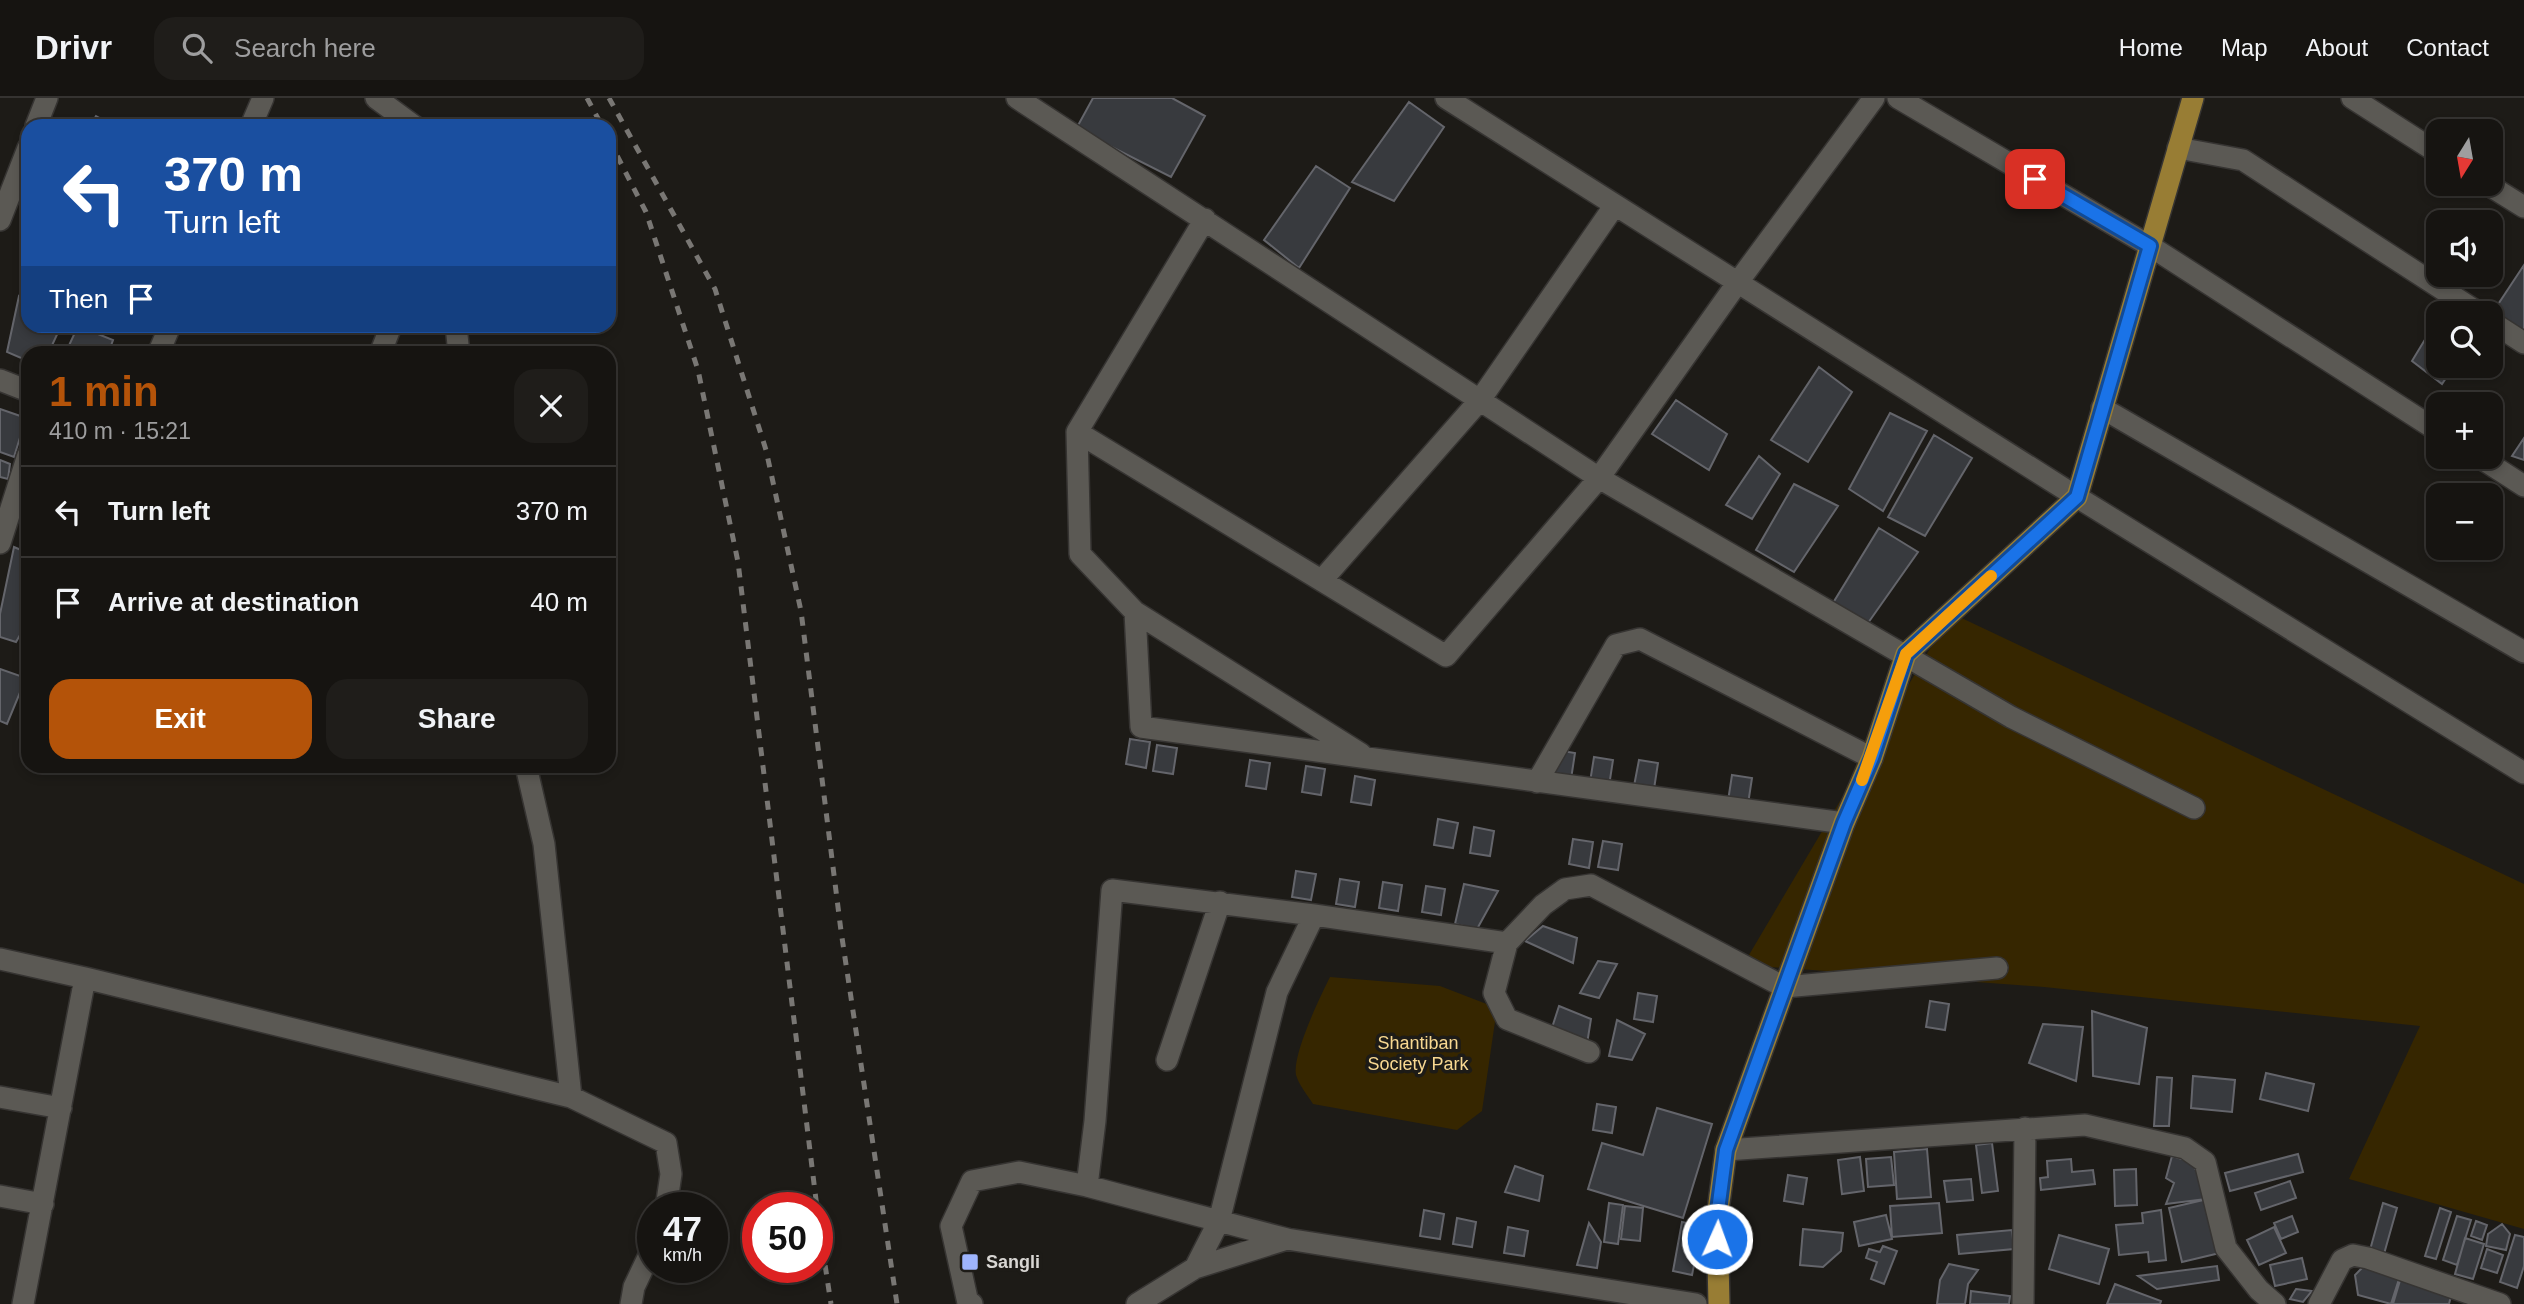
<!DOCTYPE html>
<html lang="en">
<head>
<meta charset="utf-8">
<style>
  body { margin:0; font-family:Helvetica,sans-serif; background:#1f1d1a; color:#f1f3f6; height:100vh; display:flex; flex-direction:column; font-size:26px; white-space:nowrap }
  * { box-sizing:border-box; margin:0 }
  p { font-size:23px; color:#9e9e9f }
  .icon { flex:none; width:38px; height:38px; fill:none; stroke:currentColor; stroke-width:2; stroke-linecap:round; stroke-linejoin:round }
  .map { position:relative; flex:1; overflow:hidden }
  .panel { position:absolute; left:21px; top:248px; width:595px; height:427px; display:flex; flex-direction:column; background:#161411; border-radius:21px; box-shadow:0 4px 10px #0003,0 0 0 2px #353331 }
  .panel>* { flex:none }
  .hud { position:absolute; left:21px; top:21px; width:595px; height:214px; border-radius:21px; box-shadow:0 4px 10px #0003,0 0 0 2px #353331; background:#1a4fa0; color:#fff; overflow:hidden }
  .needle { width:46px; rotate:191deg }
  .controls { position:absolute; left:2426px; top:21px; display:grid; gap:14px }
  .controls a { display:grid; place-items:center; width:77px; height:77px; border-radius:14px; background:#161411; box-shadow:0 4px 10px #0003,0 0 0 2px #353331; font-size:35px }
  .speed { position:absolute; left:637px; top:1094px; display:flex; gap:14px; font-size:35px; font-weight:700; text-align:center }
  .speed>* { display:grid; place-content:center; width:91px; height:91px; border-radius:50%; background:#161411; box-shadow:0 4px 10px #0003,0 0 0 2px #353331; line-height:1 }
  .speed small { font-size:18px; font-weight:400 }
  .speed .limit { border:10px solid #d22; background:#fff; color:#111 }
  .pin { position:absolute; display:grid; place-items:center; width:60px; height:60px; color:#fff; margin:-30px; border-radius:14px; box-shadow:0 4px 10px #0006 }
  .me { position:absolute; width:77px; margin:-38px; rotate:2deg; stroke-linejoin:round; filter:drop-shadow(0 0 5px #0008) }
  .turn { display:flex; align-items:center; gap:24px; height:147px; padding:0 28px; font-size:32px }
  .turn .icon { width:91px; height:91px; stroke-width:2.5 }
  .turn b { display:block; font-size:49px; line-height:60px }
  .then { display:flex; align-items:center; height:66px; padding:0 28px; background:#0003; gap:14px; font-size:26px }
  .round { display:grid; place-items:center; flex:none; width:74px; height:74px; border-radius:21px; background:#1f1d1a }
  .head { display:flex; align-items:center; justify-content:space-between; height:119px; padding:0 28px }
  h1 { font-size:42px; font-weight:600; line-height:52px; color:#b45309 }
  .button { display:flex; gap:14px; margin-top:auto; padding:14px 28px }
  .button a { flex:1; height:80px; border-radius:21px; background:#b45309; color:#fff; font-size:28px; font-weight:600; line-height:80px; text-align:center }
  .button a+a { background:#1f1d1a; color:#f1f3f6 }
  ul { padding:0; list-style:none }
  li { display:flex; align-items:center; gap:21px; height:91px; padding:0 28px; border-top:2px solid #353331 }
  li div { flex:1 }
  li b { display:block; font-size:26px }
  li em { font-style:normal }
  header { display:flex; align-items:center; gap:42px; box-sizing:border-box; height:98px; padding:0 35px; background:#161411; border-bottom:2px solid #353331 }
  header strong { font-size:33px }
  nav { display:flex; gap:38px; margin-inline-start:auto; font-size:24px }
  .search { width:490px; height:63px; background:#1f1d1a; display:flex; align-items:center; gap:18px; box-sizing:border-box; padding:0 24px; border-radius:21px; color:#9e9e9f; font-size:26px }
  .map>svg:first-child { display:block }
</style>
</head>
<body>
<header>
<strong>Drivr</strong>
<div class="search"><svg class="icon" aria-label="search" viewBox="0 0 24 24"><circle cx="10" cy="10" r="6"/><path d="M15 15l6 6"/></svg>Search here</div>
<nav><a>Home</a><a>Map</a><a>About</a><a>Contact</a></nav>
</header>
<div class="map">
<svg width="2524" height="1206" viewBox="0 0 2524 1206">
  <rect width="100%" height="100%" fill="#1d1b17"/>
  <path fill="#362600" d="M1951,515L2524,786V1131L2349,1081L2420,928L2044,889L1743,867Z
    M1330,879L1440,888L1497,910L1482,1013L1457,1032L1313,1006C1308,998 1299,987 1296,977C1292,957 1320,899 1330,879Z"/>
  <path fill="#383a3e" stroke="#64656b" stroke-width="2" d="M1093,0H1172L1205,18L1171,79L1076,31Z
    M1409,4L1444,29L1394,103L1352,84Z
    M96,18L114,28H90Z
    M1316,68L1350,90L1299,170L1264,142Z
    M2524,167V234L2493,214Z
    M19,198L28,202V228H61L48,256H28V263L7,254Z
    M2438,220V268H2454L2442,286L2412,263Z
    M78,228L113,242L108,256H65Z
    M122,248L144,255L118,256Z
    M1819,269L1852,294L1808,364L1771,342Z
    M1676,302L1727,336L1709,372L1652,336Z
    M0,311L26,320L14,359L0,354Z
    M1890,315L1927,333L1883,413L1849,391Z
    M1934,337L1972,360L1925,438L1888,419Z
    M2524,340V362L2512,358Z
    M1759,358L1780,376L1752,421L1726,407Z
    M0,362L10,366L8,381L0,379Z
    M1794,386L1838,408L1794,474L1756,452Z
    M1879,430L1918,454L1868,525L1833,505Z
    M14,449L28,455V523L16,544L0,539V516Z
    M0,571L26,580L7,626L0,623Z
    M1130,641L1150,644L1146,670L1126,666Z
    M1157,647L1177,650L1173,676L1153,673Z
    M1556,652L1575,655L1571,681L1551,678Z
    M1594,659L1613,662L1609,688L1590,684Z
    M1250,662L1270,665L1266,691L1246,688Z
    M1639,662L1658,665L1654,691L1634,688Z
    M1306,668L1325,671L1321,697L1302,694Z
    M1732,677L1752,680L1748,706L1728,703Z
    M1355,678L1375,682L1371,707L1351,704Z
    M1438,721L1458,725L1453,750L1434,747Z
    M1474,729L1494,733L1490,758L1470,755Z
    M1573,741L1593,744L1589,770L1569,766Z
    M1603,743L1622,746L1618,772L1598,769Z
    M1296,773L1316,776L1311,802L1292,799Z
    M1340,781L1359,784L1355,809L1336,806Z
    M1383,784L1402,787L1398,813L1379,810Z
    M1464,786L1498,793L1477,831L1455,826Z
    M1426,788L1445,791L1441,817L1422,814Z
    M1543,828L1577,840L1573,865L1525,843Z
    M1598,863L1617,866L1599,900L1580,895Z
    M1638,895L1657,898L1653,924L1634,921Z
    M1930,903L1949,906L1945,932L1926,929Z
    M1559,908L1591,921L1587,946L1549,939Z
    M2092,913L2147,930L2139,986L2093,978Z
    M1617,922L1645,936L1632,962L1609,958Z
    M2043,926L2083,929L2076,983L2029,965Z
    M2266,975L2314,986L2308,1013L2260,1001Z
    M2193,978L2235,982L2232,1014L2191,1010Z
    M2157,979L2172,980L2169,1028H2154Z
    M1597,1006L1616,1009L1612,1035L1593,1032Z
    M1657,1010L1712,1026L1683,1120L1588,1091L1602,1045L1643,1057Z
    M1992,1045L1998,1093L1982,1095L1976,1047Z
    M1927,1051L1931,1099L1897,1101L1894,1054Z
    M2298,1056L2303,1074L2230,1093L2225,1075Z
    M2172,1058L2192,1064L2201,1082L2206,1101L2166,1106L2174,1085L2166,1080Z
    M1860,1059L1864,1093L1842,1096L1838,1062Z
    M1891,1059L1894,1087L1868,1089L1866,1061Z
    M2071,1061L2072,1074L2093,1072L2095,1086L2041,1092L2040,1080L2048,1079L2047,1063Z
    M1515,1068L1543,1078L1539,1103L1505,1094Z
    M2136,1071L2137,1107L2115,1108L2114,1072Z
    M1788,1077L1807,1080L1803,1106L1784,1103Z
    M1971,1081L1973,1102L1947,1104L1944,1083Z
    M2290,1083L2296,1100L2261,1112L2255,1095Z
    M2212,1100L2224,1154L2182,1164L2169,1110Z
    M1609,1105L1623,1107L1618,1146L1604,1144Z
    M1939,1105L1942,1135L1892,1139L1890,1108Z
    M2383,1105L2397,1110L2384,1156L2370,1152Z
    M1625,1108L1643,1110L1640,1143L1621,1141Z
    M2440,1110L2451,1114L2436,1161L2425,1158Z
    M1424,1112L1444,1116L1440,1141L1420,1138Z
    M2161,1112L2166,1162L2149,1164L2148,1154L2119,1157L2116,1127L2143,1125L2142,1115Z
    M1886,1117L1892,1141L1859,1148L1854,1124Z
    M2292,1118L2298,1134L2281,1141L2274,1125Z
    M2457,1118L2471,1122L2457,1167L2443,1162Z
    M1457,1120L1476,1124L1472,1149L1453,1146Z
    M2476,1123L2487,1127L2482,1142L2471,1138Z
    M1682,1124L1702,1128L1692,1177L1673,1173Z
    M1589,1125L1601,1144L1597,1170L1577,1167Z
    M2502,1126L2510,1136L2506,1152L2486,1148L2488,1136Z
    M1508,1129L1528,1133L1524,1158L1504,1155Z
    M2274,1129L2286,1155L2259,1167L2247,1142Z
    M1803,1131L1843,1135L1841,1153L1823,1169L1800,1167Z
    M2012,1132L2014,1151L1959,1156L1957,1137Z
    M2059,1137L2109,1151L2099,1186L2049,1171Z
    M2515,1137L2524,1139V1168L2517,1190L2500,1184Z
    M2465,1140L2484,1146L2473,1181L2455,1176Z
    M1883,1148L1897,1153L1884,1186L1871,1181L1877,1164L1866,1160L1869,1151L1880,1154Z
    M2487,1151L2503,1157L2497,1175L2481,1170Z
    M2302,1160L2307,1181L2275,1188L2270,1167Z
    M1949,1166L1978,1172L1968,1186L1965,1206H1937L1940,1182Z
    M2217,1168L2219,1182L2157,1191L2138,1178Z
    M2363,1169L2399,1181L2391,1206L2358,1197L2355,1177Z
    M2401,1179L2452,1194L2449,1206H2393Z
    M2115,1186L2161,1203L2160,1206H2107Z
    M2296,1191L2312,1193L2303,1204L2290,1201Z
    M1971,1193L2010,1198L2009,1206H1970Z"/>
  <g fill="none" stroke-linecap="round" stroke-linejoin="round">
    <defs>
      <path id="minor" d="M376,0L414,28
        M1017,0L1599,380L2011,619L2194,710
        M1446,0L2077,399L2524,675
        M1898,0L2150,148L2438,333
        M2352,0L2438,55
        M36,28L47,0
        M251,28L263,0
        M2178,50L2243,62L2479,215
        M2487,86L2524,109
        M0,122L28,50
        M2490,223L2524,245
        M456,228L459,256
        M158,256L170,228
        M380,256L391,228
        M0,282L28,293
        M2102,310L2524,554
        M1077,334L1205,121
        M2479,359L2524,388
        M0,445L28,357
        M1322,482L1480,302L1615,107
        M1135,514L1361,656
        M1537,684L1616,547L1640,541L1872,660
        M1844,725L1141,629L1135,514L1080,456L1077,334L1446,558L1599,380L1738,184L1874,0
        M1507,845L1494,895L1507,921L1589,954
        M0,861L85,880
        M1167,962L1220,804
        M0,999L61,1010
        M571,999L666,1045L671,1076L666,1110
        M1726,1052L2085,1027L2185,1050L2205,1064L2226,1150L2259,1192L2275,1206
        M1087,1088L1095,1023L1112,792L1314,817L1507,845L1543,807L1565,791L1591,787L1784,889L1997,870
        M0,1098L43,1106
        M1195,1170L1219,1123L1277,894L1314,817
        M23,1206L85,880L571,999L544,746L526,668
        M631,1206L634,1189L653,1149
        M972,1206L968,1205L951,1128L972,1083L1019,1074L1087,1088L1287,1141L1696,1206
        M1137,1206L1195,1170L1287,1141
        M2023,1206L2025,1030
        M2319,1206L2342,1162L2353,1157L2368,1160L2500,1206"/>
      <path id="major" d="M1719,1206L1717,1120L1726,1052L1844,725L1872,660L1906,556L2077,399L2193,0"/>
    </defs>
    <use href="#minor" stroke="#363432" stroke-width="24"/>
    <use href="#major" stroke="#363432" stroke-width="24"/>
    <use href="#minor" stroke="#5b5954" stroke-width="21"/>
    <use href="#major" stroke="#987d34" stroke-width="21"/>
    <path stroke="#797774" stroke-width="5" stroke-dasharray="9 9" stroke-linecap="butt" d="M587,0L602,28
      M609,0L715,191L766,352L801,513L841,833L897,1206
      M609,42L646,114L698,272L738,464L817,1110
      M817,1114L831,1206"/>
  </g>
  <g fill="none" stroke-linecap="round" stroke-linejoin="round">
    <defs>
      <path id="route" d="M1717,1141V1120L1726,1052L1844,725L1872,660L1906,556L2077,399L2150,148L2035,81"/>
    </defs>
    <use href="#route" stroke="#114b97" stroke-width="18"/>
    <use href="#route" stroke="#1a73e8" stroke-width="12"/>
    <path stroke="#f59e0b" stroke-width="12" d="M1862,682L1906,556L1991,478"/>
  </g>
  <rect fill="#9eb4fd" stroke="#1d1b17" stroke-width="2.5" x="961" y="1155" width="18" height="18" rx="3.5"/>
  <g text-anchor="middle" dominant-baseline="central" stroke-width="7" stroke-linejoin="round" paint-order="stroke">
    <g font-size="18" fill="#f8d891" stroke="#1d1b17">
      <text x="1418" y="945">Shantiban<tspan x="1418" dy="21">Society Park</tspan></text>
    </g>
    <g font-size="18" font-weight="bold" fill="#d8d6d3" stroke="#1d1b17" text-anchor="start">
      <text x="986" y="1164">Sangli</text>
    </g>
  </g>
</svg>
<div class="controls">
<a><svg class="needle" viewBox="-14 -14 28 28"><path d="M0-13l5 13h-10z" fill="#e53935"/><path d="M0 13l5-13h-10z" fill="#9e9e9f"/></svg></a>
<a><svg class="icon" aria-label="sound" viewBox="0 0 24 24"><path d="M4 9h4l5-4v14l-5-4H4zM17 9q2 3 0 6"/></svg></a>
<a><svg class="icon" aria-label="search" viewBox="0 0 24 24"><circle cx="10" cy="10" r="6"/><path d="M15 15l6 6"/></svg></a>
<a>+</a>
<a>−</a>
</div>
<div class="speed"><div>47<small>km/h</small></div><div class="limit">50</div></div>
<div class="pin" style="left:2035px;top:81px;background:#d93025"><svg class="icon" aria-label="arrive" viewBox="0 0 24 24"><path d="M6 21V4h12l-3 4 3 4H6"/></svg></div>
<svg class="me" style="left:1717px;top:1141px" viewBox="-20 -20 40 40"><circle r="17" fill="#1a73e8" stroke="#fff" stroke-width="3"/><path d="M0-11L8 9 0 5-8 9z" fill="#fff"/></svg>
<div class="hud">
<div class="turn"><svg class="icon" aria-label="left" viewBox="0 0 24 24"><path d="M17 20v-9H6M10 6l-5 5 5 5"/></svg><div><b>370 m</b>Turn left</div></div>
<div class="then">Then<svg class="icon" aria-label="arrive" viewBox="0 0 24 24"><path d="M6 21V4h12l-3 4 3 4H6"/></svg></div>
</div>
<section class="panel">
<div class="head"><div><h1>1 min</h1><p>410 m · 15:21</p></div><a class="round"><svg class="icon" aria-label="close" viewBox="0 0 24 24"><path d="M6 6l12 12M18 6L6 18"/></svg></a></div>
<ul>
<li><svg class="icon" aria-label="left" viewBox="0 0 24 24"><path d="M17 20v-9H6M10 6l-5 5 5 5"/></svg><div><b>Turn left</b></div><em>370 m</em></li>
<li><svg class="icon" aria-label="arrive" viewBox="0 0 24 24"><path d="M6 21V4h12l-3 4 3 4H6"/></svg><div><b>Arrive at destination</b></div><em>40 m</em></li>
</ul>
<div class="button"><a>Exit</a><a>Share</a></div>
</section>
</div>
</body>
</html>
